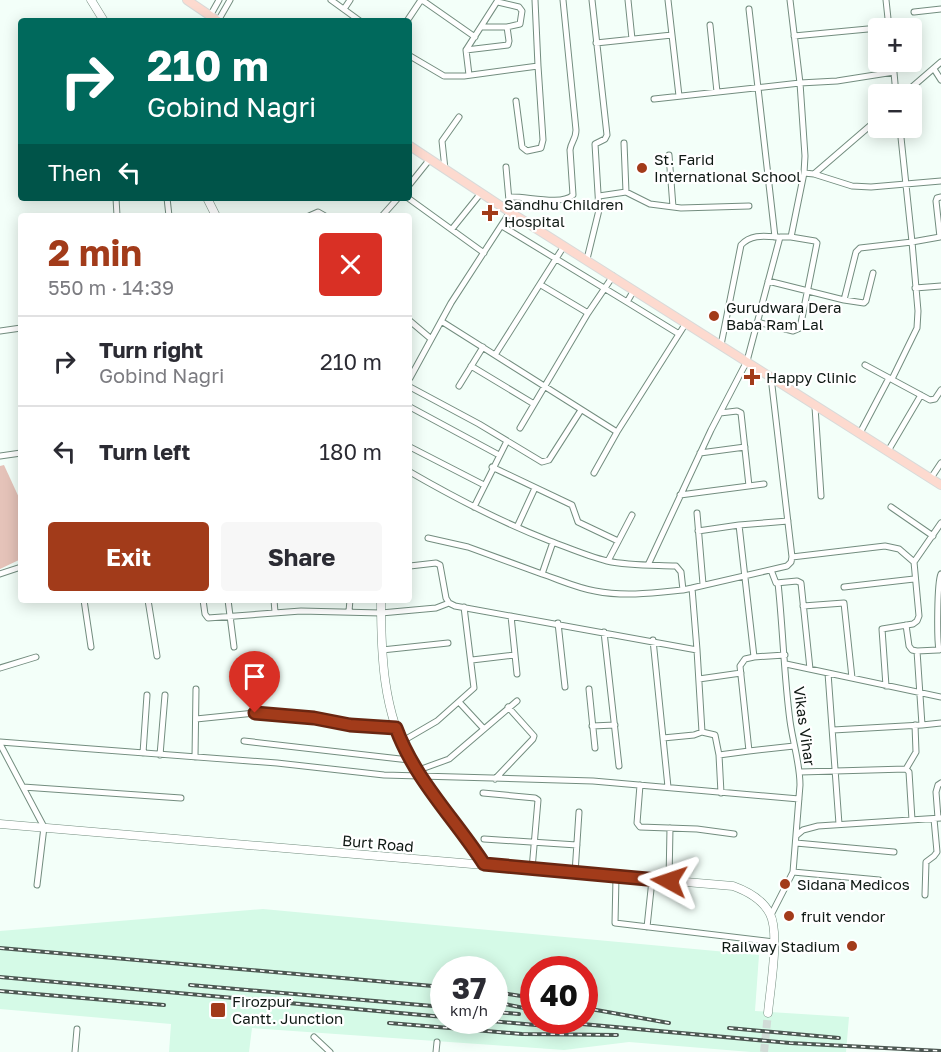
<!DOCTYPE html>
<html lang="en">
<head>
<meta charset="utf-8">
<style>
  body { margin:0; font-family:"Golos Text",sans-serif; background:#f7f7f7; color:#2b2b33; height:100vh; display:flex; flex-direction:column; font-size:22px; white-space:nowrap }
  * { box-sizing:border-box; margin:0 }
  p { font-size:20px; color:#7c7c81 }
  .icon { flex:none; width:33px; height:33px; fill:none; stroke:currentColor; stroke-width:2; stroke-linecap:round; stroke-linejoin:round }
  .map { position:relative; flex:1; overflow:hidden }
  .details { position:absolute; left:18px; top:213px; width:394px; height:390px; display:flex; flex-direction:column; background:#fff; border-radius:6px; box-shadow:0 3px 15px #0003 }
  .details>* { flex:none }
  .guide { position:absolute; left:18px; top:18px; width:394px; height:183px; border-radius:6px; box-shadow:0 3px 15px #0003; background:#00695c; color:#fff; overflow:hidden }
  .controls { position:absolute; left:868px; top:18px; display:grid; gap:12px }
  .controls a { display:grid; place-items:center; width:54px; height:54px; border-radius:6px; background:#fff; box-shadow:0 3px 15px #0003; font-size:30px }
  .speed { position:absolute; left:430px; top:956px; display:flex; gap:12px; font-size:30px; font-weight:700; text-align:center }
  .speed>* { display:grid; place-content:center; width:78px; height:78px; border-radius:50%; background:#fff; box-shadow:0 3px 15px #0003; line-height:1 }
  .speed small { font-size:15px; font-weight:400 }
  .speed .limit { border:9px solid #d22; background:#fff; color:#111 }
  .pin { position:absolute; display:grid; place-items:center; width:51px; height:51px; color:#fff; margin:-62px -26px; border-radius:50% 50% 50% 0; rotate:-45deg; box-shadow:0 0 6px #0007 }
  .pin .icon { rotate:45deg }
  .me { position:absolute; width:66px; margin:-33px; rotate:275deg; stroke-linejoin:round; filter:drop-shadow(0 0 4px #0008) }
  .turn { display:flex; align-items:center; gap:21px; height:126px; padding:0 30px; font-size:27px }
  .turn .icon { width:78px; height:78px; stroke-width:2.5 }
  .turn b { display:block; font-size:42px; line-height:51px }
  .then { display:flex; align-items:center; height:57px; padding:0 30px; background:#0003; gap:12px; font-size:22px }
  .round { display:grid; place-items:center; flex:none; width:63px; height:63px; border-radius:6px; background:#f7f7f7 }
  .overview { display:flex; align-items:center; justify-content:space-between; height:102px; padding:0 30px }
  h1 { font-size:36px; font-weight:700; line-height:45px; color:#a23b1a }
  .cta { display:flex; gap:12px; margin-top:auto; padding:12px 30px }
  .cta a { flex:1; height:69px; border-radius:6px; background:#a23b1a; color:#fff; font-size:24px; font-weight:700; line-height:69px; text-align:center }
  .cta a+a { background:#f7f7f7; color:#2b2b33 }
  ul { padding:0; list-style:none }
  li { display:flex; align-items:center; gap:18px; height:90px; padding:0 30px; border-top:2px solid #e1e1e2 }
  li div { flex:1 }
  li b { display:block; font-size:22px }
  li em { font-style:normal }
  .map>svg:first-child { display:block }
</style>
</head>
<body>
<div class="map">
<svg width="941" height="1052" viewBox="0 0 941 1052">
  <rect width="100%" height="100%" fill="#f3fff9"/>
  <path fill="#d5fae7" fill-rule="evenodd" d="M263,909L759,955L755,1011L849,1017L846,1052H751L629,1042L564,1050L252,1028L249,1052H169L171,1024L0,1009V931ZM444,969H495V1020H444ZM534,969H585V1020H534Z"/>
  <path fill="#e5c3b9" d="M4,465L21,502V559L0,569V466Z"/>
  <g fill="none" stroke-linecap="round" stroke-linejoin="round">
    <path stroke="#d1dcd7" stroke-width="8" stroke-dasharray="8 4" stroke-linecap="butt" d="M764,1052L768,1013"/>
    <defs>
      <path id="street" d="M331,0L360,21
        M422,0L475,37
        M535,0L538,66
        M628,0L632,39
        M668,0L672,35
        M790,0L800,83L805,156L804,173
        M886,0L889,28
        M498,2L519,7L522,11L520,24L507,27
        M344,9L350,0
        M749,9L775,237
        M914,12L941,9
        M210,16L219,0
        M218,21L230,0
        M407,21L421,0
        M710,25L717,92
        M794,36L889,27
        M596,43L672,35L679,96
        M466,50L508,45L509,41L507,27H482
        M410,56L444,76H464L538,66L543,140L541,148L527,151L522,147L516,101
        M893,62L896,94
        M934,69L941,80
        M469,75L466,50L498,0
        M904,94L941,62
        M654,99L800,83L837,81L894,72
        M900,128L912,242L940,237L936,201L937,198L941,197
        M624,143L626,192
        M669,155L673,207
        M445,169L442,141L459,117
        M814,174L852,186L871,187L941,181
        M410,184L430,159
        M599,196L626,192L650,204L681,208L749,206
        M510,197C526,196 561,206 573,195L570,150C571,142 576,139 576,130L563,0
        M116,198L117,216
        M167,198L169,216
        M408,198L484,253
        M309,216L318,212L325,216
        M382,216L398,198
        M502,226L627,302L634,290
        M452,229L481,193
        M587,259L599,210L595,144L605,139L607,135L592,0
        M768,281L844,300L864,303L866,301L873,273
        M541,285L588,313
        M915,288L941,286
        M844,300L856,252L860,248L912,242L918,311L917,328L892,379
        M627,302L679,334
        M410,321L430,338
        M441,321L617,432
        M757,322L793,331L800,328L817,243L815,241L791,237
        M0,331L21,328
        M721,345L741,245C751,234 764,236 778,237
        M495,355L564,246
        M865,365L930,400L935,399L941,390
        M471,366L534,404
        M771,377L792,557
        M410,378L451,303L510,212L506,167
        M459,386L483,347
        M410,387L479,424L542,462L549,460L581,410
        M410,407L499,455
        M815,407L821,496
        M720,413L737,411L741,413L749,486
        M520,428L588,313L613,276
        M860,433L889,378
        M410,447L484,485
        M888,451L921,395
        M700,453L745,447
        M0,456L21,453
        M492,467L572,505L578,522L618,541
        M410,472C455,498 501,522 550,541C569,548 587,556 607,561C630,566 653,565 676,566L681,572L683,590L692,588
        M594,473L617,432L686,323
        M931,478L941,463
        M680,495L764,484
        M474,507L507,441
        M891,507L933,536
        M697,513L703,584
        M517,527L535,488
        M698,531L739,525
        M428,538L468,547L542,574
        M553,542L542,574C560,580 577,588 595,591C625,597 654,593 683,590
        M608,561L632,515
        M648,565L711,430L747,361L780,237H791L804,173L814,174L879,118
        M410,566L436,563L440,565L446,598L449,603L455,606L697,650L702,732L694,735L663,738
        M771,570L776,583L797,581L801,583L810,669
        M0,574L21,567
        M844,587L914,579
        M84,600L91,647
        M148,600L157,656
        M203,600L205,614L208,618L301,611L381,613L436,608L449,603
        M228,600L234,647
        M274,600L275,612
        M803,606L844,603L852,678
        M349,611L350,600
        M511,616L517,674
        M558,623L565,687
        M906,625L909,646L912,650L917,651
        M604,632L619,766
        M653,640L668,787
        M382,650L448,643
        M697,650L692,588L787,566L791,562L792,557L885,546L899,549L914,562
        M939,650C937,640 937,583 941,574
        M785,655L754,657L739,525L788,521
        M754,657L745,659L740,666L749,751L794,746
        M472,660L515,655
        M786,664L941,697
        M0,668L36,657
        M828,673L839,824
        M699,679L741,673
        M886,686L882,629L913,624L917,621L919,616L914,562L941,523
        M589,689L595,748
        M459,702L484,729
        M196,719L255,713L314,718L350,725L396,728
        M922,725L941,723
        M592,726L615,725
        M833,730L922,725L917,651L938,650
        M702,732L715,735L719,755
        M244,741L409,760
        M0,742L277,763L384,775L593,781L799,799
        M401,742L437,721L474,688L464,607
        M0,744L44,827L37,885
        M143,753L147,695
        M160,755L165,695
        M195,757L196,689
        M906,769L916,752L915,725
        M416,771L449,759L517,701
        M800,772L906,769L909,772L912,820
        M495,779L533,739L534,736L508,707
        M640,785L637,823L640,827L697,829L734,834
        M23,787L181,798
        M483,793L535,798L538,800L532,869
        M721,793L719,755L749,751
        M938,818L936,792L938,785L941,783
        M797,835L803,830L818,826L941,818
        M484,839L577,845
        M796,843L894,852
        M793,872L879,880
        M575,873L579,812
        M616,877L615,923L774,942
        M669,881L670,828
        M925,895L926,862L934,856L937,852L934,819
        M771,915L793,872L800,785C800,764 793,743 790,721C784,676 783,629 778,583
        M647,927L652,880
        M314,1037L330,1052
        M75,1052L77,1029
        M436,1052L437,1042"/>
      <path id="secondary" d="M91,0L104,21
        M207,198L216,216
        M381,600C381,655 383,711 410,760C430,798 461,829 484,864
        M0,824L733,886C747,891 763,900 770,914C780,933 770,990 768,1013"/>
      <path id="primary" d="M187,0L218,21
        M410,146L510,212L941,485"/>
    </defs>
    <use href="#street" stroke="#738d7f" stroke-width="7"/>
    <use href="#secondary" stroke="#738d7f" stroke-width="9"/>
    <use href="#primary" stroke="#d9dad9" stroke-width="10"/>
    <use href="#street" stroke="#fff" stroke-width="5"/>
    <use href="#secondary" stroke="#fff" stroke-width="8"/>
    <use href="#primary" stroke="#fddacf" stroke-width="8"/>
    <defs>
      <path id="rail" d="M0,948L444,987
        M0,977L444,1017
        M190,985L444,1007
        M0,991L164,1005
        M495,992L534,998
        M495,1002L534,1010
        M585,1008L669,1023
        M495,1012L519,1014
        M480,1020L547,1026
        M538,1020L790,1043L941,1051
        M389,1023L522,1034L617,1035
        M729,1028L839,1038"/>
    </defs>
    <use href="#rail" stroke="#4c5752" stroke-width="4"/>
    <use href="#rail" stroke="#fff" stroke-width="1.5" stroke-dasharray="4.5" stroke-linecap="butt"/>
  </g>
  <g fill="none" stroke-linecap="round" stroke-linejoin="round">
    <defs>
      <path id="route" d="M255,713L314,718L350,725L396,728C415,780 455,819 484,864L669,881"/>
    </defs>
    <use href="#route" stroke="#692611" stroke-width="15"/>
    <use href="#route" stroke="#a23b1a" stroke-width="10"/>
  </g>
  <g fill="#a23b1a" stroke="#fff" stroke-width="2">
    <circle cx="642" cy="168" r="6"/>
    <path d="M487 204h6v6h6v6h-6v6h-6v-6h-6v-6h6z"/>
    <circle cx="714" cy="316" r="6"/>
    <path d="M749 368h6v6h6v6h-6v6h-6v-6h-6v-6h6z"/>
    <circle cx="785" cy="884" r="6"/>
    <circle cx="789" cy="916" r="6"/>
    <circle cx="852" cy="946" r="6"/>
    <rect x="210" y="1002" width="16" height="16" rx="3"/>
  </g>
  <g text-anchor="middle" dominant-baseline="central" stroke-width="4.5" stroke-linejoin="round" paint-order="stroke">
    <g font-size="15" fill="#0f1914" stroke="#fff" text-anchor="start">
      <text x="654" y="159">St. Farid<tspan x="654" dy="17">International School</tspan></text>
      <text x="504" y="204">Sandhu Children<tspan x="504" dy="17">Hospital</tspan></text>
      <text x="726" y="307">Gurudwara Dera<tspan x="726" dy="17">Baba Ram Lal</tspan></text>
      <text x="766" y="377">Happy Clinic</text>
      <text x="797" y="884">Sidana Medicos</text>
      <text x="801" y="916">fruit vendor</text>
      <text x="840" y="946" text-anchor="end">Railway Stadium</text>
      <text x="232" y="1001">Firozpur<tspan x="232" dy="17">Cantt. Junction</tspan></text>
    </g>
    <g font-size="15" fill="#0f1914" stroke="#fff">
      <text transform="translate(805 726) rotate(82)">Vikas Vihar</text>
      <text transform="translate(378 843) rotate(5)">Burt Road</text>
    </g>
  </g>
</svg>
<div class="controls">
<a>+</a>
<a>−</a>
</div>
<div class="speed"><div>37<small>km/h</small></div><div class="limit">40</div></div>
<div class="pin" style="left:255px;top:713px;background:#d93025"><svg class="icon" aria-label="arrive" viewBox="0 0 24 24"><path d="M6 21V4h12l-3 4 3 4H6"/></svg></div>
<svg class="me" style="left:669px;top:881px" viewBox="-20 -20 40 40"><path d="M0-17L14 15 0 8-14 15z" fill="#a23b1a" stroke="#fff" stroke-width="4"/></svg>
<div class="guide">
<div class="turn"><svg class="icon" aria-label="right" viewBox="0 0 24 24"><path d="M7 20v-9h11M14 6l5 5-5 5"/></svg><div><b>210 m</b>Gobind Nagri</div></div>
<div class="then">Then<svg class="icon" aria-label="left" viewBox="0 0 24 24"><path d="M17 20v-9H6M10 6l-5 5 5 5"/></svg></div>
</div>
<section class="details">
<div class="overview"><div><h1>2 min</h1><p>550 m · 14:39</p></div><a class="round" style="background:#d93025;color:#fff"><svg class="icon" aria-label="close" viewBox="0 0 24 24"><path d="M6 6l12 12M18 6L6 18"/></svg></a></div>
<ul>
<li><svg class="icon" aria-label="right" viewBox="0 0 24 24"><path d="M7 20v-9h11M14 6l5 5-5 5"/></svg><div><b>Turn right</b><p>Gobind Nagri</p></div><em>210 m</em></li>
<li><svg class="icon" aria-label="left" viewBox="0 0 24 24"><path d="M17 20v-9H6M10 6l-5 5 5 5"/></svg><div><b>Turn left</b></div><em>180 m</em></li>
</ul>
<div class="cta"><a>Exit</a><a>Share</a></div>
</section>
</div>
</body>
</html>
